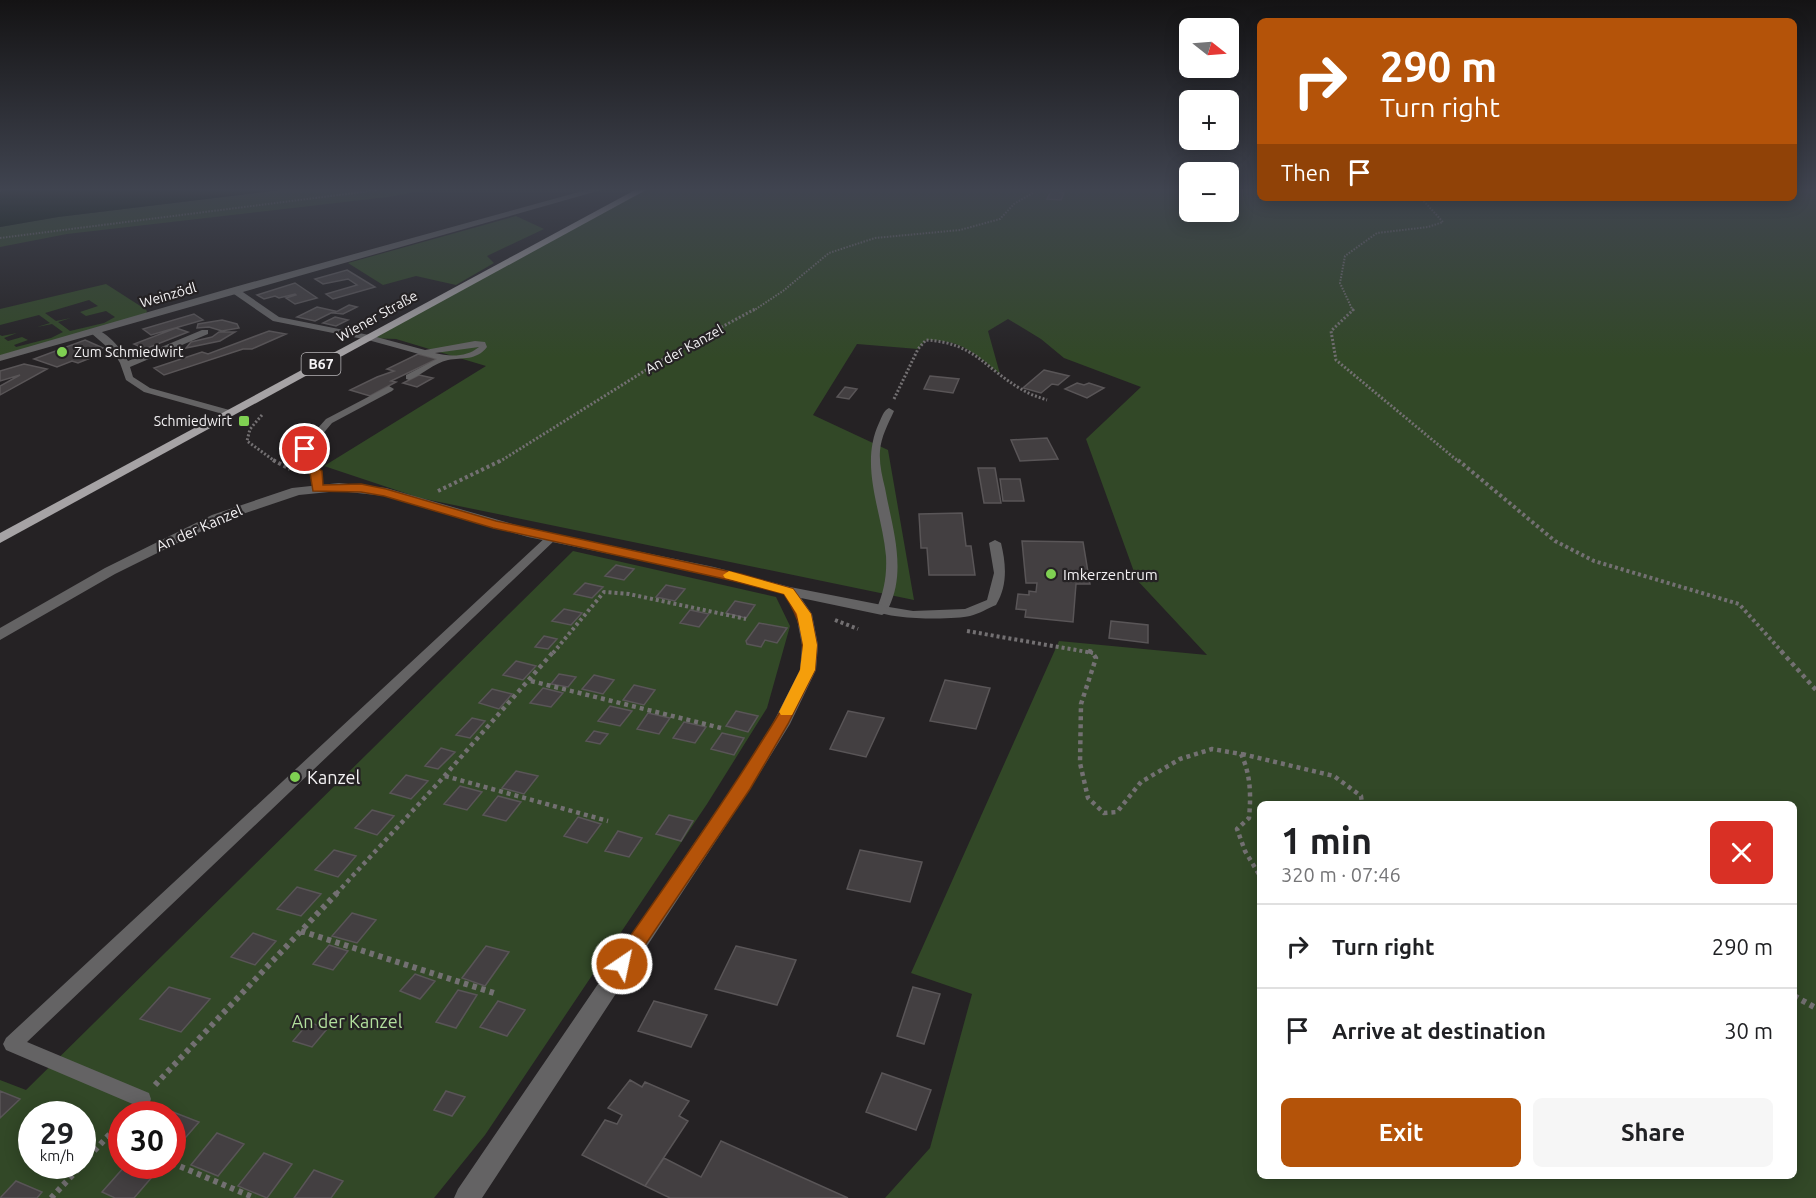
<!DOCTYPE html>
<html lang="en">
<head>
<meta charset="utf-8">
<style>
  body { margin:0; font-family:Ubuntu,sans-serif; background:#f6f6f6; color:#202124; height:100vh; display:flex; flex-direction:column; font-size:22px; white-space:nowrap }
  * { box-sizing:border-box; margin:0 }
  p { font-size:20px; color:#757577 }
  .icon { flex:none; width:33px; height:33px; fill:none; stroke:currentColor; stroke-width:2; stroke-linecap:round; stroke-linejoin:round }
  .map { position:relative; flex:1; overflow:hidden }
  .drawer { position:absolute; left:1257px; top:801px; width:540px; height:378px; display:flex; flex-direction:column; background:#fff; border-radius:9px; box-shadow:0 3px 15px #0003 }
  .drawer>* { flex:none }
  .guide { position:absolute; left:1257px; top:18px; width:540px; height:183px; border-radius:9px; box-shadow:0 3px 15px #0003; background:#b45309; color:#fff; overflow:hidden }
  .needle { width:39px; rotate:107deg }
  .controls { position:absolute; left:1179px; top:18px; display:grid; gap:12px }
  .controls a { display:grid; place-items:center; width:60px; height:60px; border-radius:9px; background:#fff; box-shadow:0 3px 15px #0003; font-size:30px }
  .speed { position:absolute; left:18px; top:1101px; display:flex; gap:12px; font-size:30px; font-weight:700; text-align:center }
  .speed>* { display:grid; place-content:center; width:78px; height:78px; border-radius:50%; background:#fff; box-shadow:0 3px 15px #0003; line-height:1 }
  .speed small { font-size:15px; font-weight:400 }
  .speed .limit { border:9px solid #d22; background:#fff; color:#111 }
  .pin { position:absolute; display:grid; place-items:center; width:51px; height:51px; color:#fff; margin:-26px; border:3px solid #fff; border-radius:50%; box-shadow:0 2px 6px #0007 }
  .me { position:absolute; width:66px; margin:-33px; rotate:34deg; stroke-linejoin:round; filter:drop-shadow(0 0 4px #0008) }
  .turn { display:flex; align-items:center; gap:21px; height:126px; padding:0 24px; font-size:27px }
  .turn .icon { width:78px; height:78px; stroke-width:2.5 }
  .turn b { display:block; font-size:42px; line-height:51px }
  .then { display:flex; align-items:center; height:57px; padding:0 24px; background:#0003; gap:12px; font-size:22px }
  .round { display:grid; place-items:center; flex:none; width:63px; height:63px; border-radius:9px; background:#f6f6f6 }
  .headline { display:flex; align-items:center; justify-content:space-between; height:102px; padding:0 24px }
  h1 { font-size:36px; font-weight:700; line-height:45px }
  .button { display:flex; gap:12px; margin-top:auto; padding:12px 24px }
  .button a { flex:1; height:69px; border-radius:9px; background:#b45309; color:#fff; font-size:24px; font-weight:700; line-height:69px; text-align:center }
  .button a+a { background:#f6f6f6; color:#202124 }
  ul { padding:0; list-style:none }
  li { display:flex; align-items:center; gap:18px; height:84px; padding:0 24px; border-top:2px solid #e0e0e0 }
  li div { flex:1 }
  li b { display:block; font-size:22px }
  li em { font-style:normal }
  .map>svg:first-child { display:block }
</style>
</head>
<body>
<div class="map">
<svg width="1816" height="1198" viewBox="0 0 1816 1198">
  <rect width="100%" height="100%" fill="#252224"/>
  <path fill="#324827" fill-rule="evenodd" d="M281,190H426L388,197L67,234L0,247V227L58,217Z
    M642,190H1189L1190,212H1228L1229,190H1260V198H1794V190H1816V1198H885L930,1148L972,994L911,973L1059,641L1207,655L1137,580L1086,439L1141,387L1064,358L1041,339L1008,319L988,331L1000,374C975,353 960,339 926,340L918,349L857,344L813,415L888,450L914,600L420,498L324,466L486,366L396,339L369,338ZM1260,804H1794V1176H1260Z
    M516,216L544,229L487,256L494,263L456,285L416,276L383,285L348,263Z
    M106,284L145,309L147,311L145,316L0,358V335L2,336L17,333L4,338L8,341L22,337L28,340L14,345L16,347L51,338L63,332L52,324L37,327L50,323L39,315L0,325V309ZM89,300L98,306L80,312L86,316L106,311L115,317L104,323L70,331L58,322L71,318L56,321L45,313Z
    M573,551L776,597L790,626L767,708L707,804L485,1135L434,1198H0V1080L26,1090ZM32,1114H82V1166H32ZM122,1114H172V1166H122Z"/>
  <path fill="#011000" d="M8,190H281L58,217L0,227V192Z"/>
  <path fill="#433f41" stroke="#595557" stroke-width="1.5" d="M1052,190H1063L1060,193H1064L1061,200L1047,199Z
    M347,270L375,287L333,299L326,294L357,285L348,279L323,284L315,279Z
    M295,283L317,298L295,304L286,298L296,295L295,294L279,298L275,296L264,299L257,295Z
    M349,305L357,307L343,314L334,313Z
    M317,307L335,311L315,321L297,317Z
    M194,314L203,320L151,335L143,329Z
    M335,317L348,320L336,326L323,323Z
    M222,320L237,324L239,328L222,331L209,327L197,328L198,324Z
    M176,328L188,332L145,349L134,344Z
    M269,331L286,334L252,349H243L164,375L154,368L202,352L208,354Z
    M219,332H235L220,341L186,348L191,342L212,337Z
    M85,340L103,348L85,354L93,357L78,363L72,361L57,367L34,359Z
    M418,354L437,359L391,381L396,382L370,396L350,390L377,377L394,371L387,369Z
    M24,364L47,369L0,395V386L20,375L0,381V371Z
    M1044,370L1069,376L1058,385L1052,384L1041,393L1023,388Z
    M419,375L433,378L417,387L403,383Z
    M930,376L959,379L953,393L924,389Z
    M1077,383L1084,385L1089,383L1104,388L1087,398L1065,389Z
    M845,387L857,389L849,399L837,397Z
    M1047,438L1058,459L1020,461L1011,440Z
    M978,468H995L1001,503H984Z
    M1000,479H1020L1024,501H1003Z
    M962,513L966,546H971L975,575H929L927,548H921L919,514Z
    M1022,541L1083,542L1090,584H1076L1073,622L1025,617L1026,610L1016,609L1018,594L1029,595V591L1036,592L1037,583H1026Z
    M616,565L634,569L624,580L605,576Z
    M585,583L603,587L592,598L574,594Z
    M666,585L685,589L675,601L656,597Z
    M735,601L755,605L746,618L726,613Z
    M564,609L582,613L571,625L552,621Z
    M690,610L709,614L699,627L680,623Z
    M1111,621L1148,625V643L1109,638Z
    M759,623L787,628L777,643L765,640L761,647L747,644L746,641Z
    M544,636L557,639L548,649L535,647Z
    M516,661L536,666L523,680L503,675Z
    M559,674L576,677L568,687L551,684Z
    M594,675L614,680L603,694L582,689Z
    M945,680L990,688L976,729L930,721Z
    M634,685L655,690L644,705L623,700Z
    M543,688L563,693L551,707L530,703Z
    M492,689L512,694L499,709L479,703Z
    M610,706L632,711L620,726L598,721Z
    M736,711L758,716L748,732L726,726Z
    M848,711L884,718L866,757L830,749Z
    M648,713L670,718L659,734L637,729Z
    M472,718L485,721L470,738L456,735Z
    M684,722L706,727L695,743L673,738Z
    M594,731L608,734L600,744L586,741Z
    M722,733L744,738L734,755L711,749Z
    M441,748L455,752L438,769L425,766Z
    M516,771L538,776L524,794L502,788Z
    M406,775L428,781L411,799L390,793Z
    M460,786L482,792L467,810L444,804Z
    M498,796L521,802L506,821L483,815Z
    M372,810L394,816L377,835L355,828Z
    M669,815L693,821L681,841L656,834Z
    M578,817L601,824L587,843L564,836Z
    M618,831L642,838L629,857L605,851Z
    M334,850L356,856L338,877L315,870Z
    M860,850L922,862L910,902L847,889Z
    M297,887L321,894L301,916L277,909Z
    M352,913L376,920L357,943L332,936Z
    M253,933L276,941L255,965L231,957Z
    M329,945L348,951L333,970L313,964Z
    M486,946L509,952L485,986L462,978Z
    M736,946L796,960L777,1005L715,989Z
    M415,974L435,981L420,999L400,991Z
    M169,987L210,999L181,1032L140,1019Z
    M913,987L940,994L924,1044L897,1036Z
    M458,990L477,995L456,1028L436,1022Z
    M498,1001L525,1010L507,1036L480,1027Z
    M654,1001L707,1015L691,1047L638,1031Z
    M309,1022L327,1029L312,1047L293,1041Z
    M882,1073L931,1090L916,1130L866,1112Z
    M630,1080L642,1087L645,1082L689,1101L679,1116L688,1121L645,1186L582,1155L605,1120L617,1124L622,1115L608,1108Z
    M0,1091L20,1099L0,1118Z
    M446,1091L465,1097L452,1116L434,1110Z
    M173,1112L199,1122L172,1153V1114H170Z
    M217,1133L244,1144L218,1176L191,1165Z
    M721,1141L848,1198H670L645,1186L664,1158L701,1177Z
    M264,1153L292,1164L267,1198L238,1186Z
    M125,1166H146L158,1170L134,1198H115L102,1192Z
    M314,1170L343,1181L331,1198H294Z
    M16,1181L42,1192L37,1198H0Z"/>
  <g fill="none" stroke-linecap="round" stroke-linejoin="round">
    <path stroke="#737072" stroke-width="2" stroke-dasharray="1.5 1.5" stroke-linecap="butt" d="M0,238L378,190
      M753,311L783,291L829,253L875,238L960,230L1000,219L1014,204L1033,193
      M1353,311L1340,283L1345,256L1377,233L1428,227L1443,222L1421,198"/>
    <path stroke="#737072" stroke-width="3" stroke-dasharray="2 2" stroke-linecap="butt" d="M1354,309L1331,331L1336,360L1459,462
      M894,399L918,349L926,340C975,343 983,367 1021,389C1029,394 1038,397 1047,400
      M262,415L250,429L247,441L276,462
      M499,462L670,355L755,309"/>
    <path stroke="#737072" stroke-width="4" stroke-dasharray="3 3" stroke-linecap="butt" d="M273,460L290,469
      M1458,460L1555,541L1594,561L1739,604L1783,653
      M438,491L502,460
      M835,620L858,629
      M967,631L1093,653
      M553,653L604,592L629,594L746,619"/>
    <path stroke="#737072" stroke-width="4.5" stroke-dasharray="4 4" stroke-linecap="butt" d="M1088,651L1092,652L1096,658L1081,704L1080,763L1088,798L1104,813L1117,812L1141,782L1180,759L1212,749L1241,754C1251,775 1251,796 1249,818L1237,829L1245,851L1260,876
      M1781,651L1816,690
      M531,681L721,728
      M1242,754L1334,776L1361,796L1362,804
      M445,776L608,821
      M336,894L440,781L554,651"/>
    <path stroke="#737072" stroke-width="6" stroke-dasharray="4.5 4.5" stroke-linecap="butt" d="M301,931L494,993
      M1794,996L1816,1008
      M155,1085L337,893
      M108,1136L122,1142
      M172,1163L255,1198
      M82,1164L122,1121
      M51,1198L81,1166"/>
    <path fill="#646364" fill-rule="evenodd" d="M231,288H237L279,317L369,335L425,350L475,341L485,342L487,347C476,361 463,357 448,360C434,363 422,375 409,380L406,379V375L437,359L368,340L273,321L231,292ZM479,347C467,357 450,357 435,353Z
      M91,329C106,329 121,349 128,361L202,330H208V334L130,367L133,377L150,388L233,411L235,413L230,416L144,392L126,380L120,363L114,353L91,333Z
      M389,386L394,389L392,391L332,423L310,449L312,465L321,471L322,488L317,491L313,490L311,473L302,467L301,447L326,419Z
      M889,408L894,411C888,424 881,437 880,451C879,463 882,476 885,488C892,527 907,569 889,607L913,611L965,609L987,600L994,573L989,543L995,540L1001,543C1006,564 1008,585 996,605C988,608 979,614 970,616C954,620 887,620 876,610C884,592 887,576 886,556C882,511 859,466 879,423C882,417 883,411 889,408Z
      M551,535L555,536L557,538L555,540L27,1042L149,1093L151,1099L149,1105L142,1108L6,1050L3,1044L6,1038L547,536Z"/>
    <path fill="#646364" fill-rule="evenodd" d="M586,190H601L0,361V355L231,288Z
      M339,483L386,488L530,529L714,567L790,587L882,605L890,610L882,615L801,598L812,614L818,645L816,670L790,724L750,789L482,1198H454L458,1189L738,779L773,723L800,670L802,645L796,614L784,594L712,575L528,537L385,496L339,491L299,495L222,521L115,574L0,640V628L105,568L212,515L292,488Z"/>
    <path fill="#a6a3a5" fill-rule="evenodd" d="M635,190H646L0,543V533Z"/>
  </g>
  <linearGradient id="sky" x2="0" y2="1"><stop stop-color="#141314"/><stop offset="0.53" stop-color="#404450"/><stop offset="1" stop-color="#404450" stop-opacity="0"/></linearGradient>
  <rect width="1816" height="358" fill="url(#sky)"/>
  <path fill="#b45309" stroke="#753606" stroke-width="1.5" d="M305,445L310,449L313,465L322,471L323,485L361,484L386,489L496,521L741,574L793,589L811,614L817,645L815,670L788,724L750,789L629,969L622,972L615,969L613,964L615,958C665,886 716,815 762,741C773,724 797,686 801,668C806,639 800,618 784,594L734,581L493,528L384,496L361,492L313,491L310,473L301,467L299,449Z"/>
  <path fill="#f59e0b" d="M729,571L793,589L811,614L817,645L815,670L792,715H781L779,712L800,670L803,645L797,614L784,594L725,578L723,575Z"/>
  <g fill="#7fd052" stroke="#252224" stroke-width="2">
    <circle cx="62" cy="352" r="6"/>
    <rect x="238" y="415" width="12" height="12" rx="3"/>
    <circle cx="1051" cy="574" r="6"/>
    <circle cx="295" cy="777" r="6"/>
  </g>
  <g text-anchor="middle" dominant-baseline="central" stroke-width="4.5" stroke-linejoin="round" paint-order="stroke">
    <g font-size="14" fill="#f4f2f4" stroke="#252224">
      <text transform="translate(168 295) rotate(-16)">Weinzödl</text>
      <text transform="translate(377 316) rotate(-29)">Wiener Straße</text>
      <text transform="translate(684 349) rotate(-29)">An der Kanzel</text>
    </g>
    <g font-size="14" fill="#f4f2f4" stroke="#252224" text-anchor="start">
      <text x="74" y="352">Zum Schmiedwirt</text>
      <text x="232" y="421" text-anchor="end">Schmiedwirt</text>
    </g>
    <rect fill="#252224" stroke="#b6b4b6" stroke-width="1.5" x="301.5" y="353" width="39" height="22" rx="4.5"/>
    <g font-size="14" font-weight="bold" fill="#f4f2f4">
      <text x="321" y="364">B67</text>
    </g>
    <g font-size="15" fill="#f4f2f4" stroke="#252224">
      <text transform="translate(199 528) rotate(-24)">An der Kanzel</text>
    </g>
    <g font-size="15" fill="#f4f2f4" stroke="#252224" text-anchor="start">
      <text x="1063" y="574">Imkerzentrum</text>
    </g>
    <g font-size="18" fill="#f4f2f4" stroke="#252224" text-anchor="start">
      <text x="307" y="777">Kanzel</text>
    </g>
    <g font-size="18" fill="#b2df9d" stroke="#252224">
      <text x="347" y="1021">An der Kanzel</text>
    </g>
  </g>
</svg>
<div class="controls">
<a><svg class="needle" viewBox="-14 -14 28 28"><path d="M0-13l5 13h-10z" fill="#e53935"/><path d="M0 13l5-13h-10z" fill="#757577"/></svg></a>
<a>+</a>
<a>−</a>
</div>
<div class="speed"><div>29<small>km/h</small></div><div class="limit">30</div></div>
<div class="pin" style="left:305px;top:449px;background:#d93025"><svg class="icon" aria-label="arrive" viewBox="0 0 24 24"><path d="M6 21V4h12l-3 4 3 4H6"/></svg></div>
<svg class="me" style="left:622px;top:964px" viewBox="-20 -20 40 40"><circle r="17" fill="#b45309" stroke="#fff" stroke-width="3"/><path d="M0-11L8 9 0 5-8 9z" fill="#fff"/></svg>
<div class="guide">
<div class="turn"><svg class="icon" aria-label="right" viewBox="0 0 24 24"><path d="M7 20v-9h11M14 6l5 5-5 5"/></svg><div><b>290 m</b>Turn right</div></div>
<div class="then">Then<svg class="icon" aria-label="arrive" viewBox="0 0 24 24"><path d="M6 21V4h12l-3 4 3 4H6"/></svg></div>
</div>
<section class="drawer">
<div class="headline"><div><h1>1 min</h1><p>320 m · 07:46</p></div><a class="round" style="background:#d93025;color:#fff"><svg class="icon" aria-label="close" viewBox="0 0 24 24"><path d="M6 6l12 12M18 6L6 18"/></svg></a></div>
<ul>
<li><svg class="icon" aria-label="right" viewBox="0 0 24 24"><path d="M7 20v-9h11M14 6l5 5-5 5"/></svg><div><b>Turn right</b></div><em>290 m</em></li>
<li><svg class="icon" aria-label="arrive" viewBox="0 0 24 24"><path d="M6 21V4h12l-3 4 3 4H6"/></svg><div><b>Arrive at destination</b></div><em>30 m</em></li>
</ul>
<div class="button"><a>Exit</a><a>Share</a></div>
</section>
</div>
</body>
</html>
